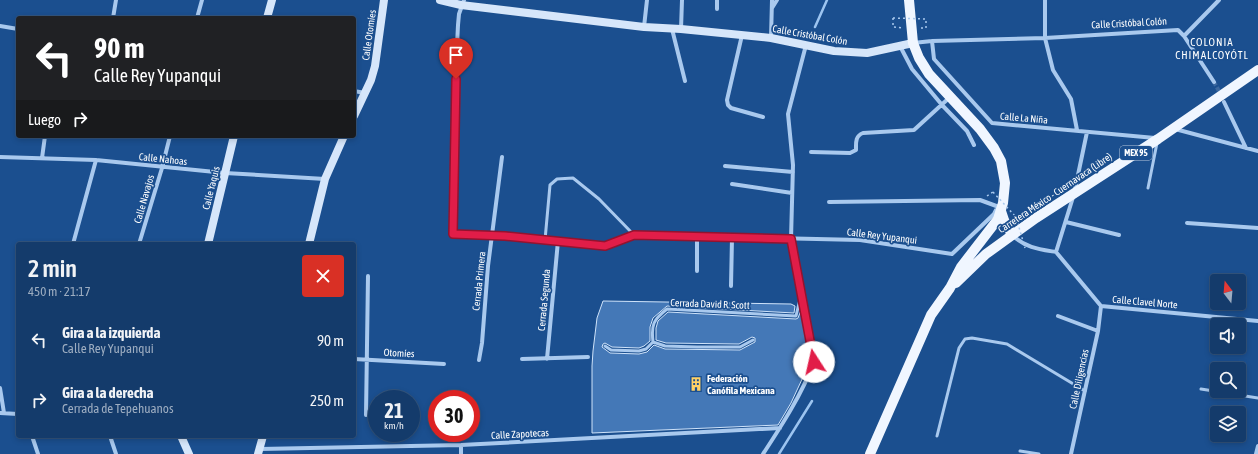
<!DOCTYPE html>
<html lang="es">
<head>
<meta charset="utf-8">
<style>
  body { margin:0; font-family:"Asap Condensed",sans-serif; background:#1d4271; color:#f1f3f6; height:100vh; display:flex; flex-direction:column; font-size:15px; white-space:nowrap }
  * { box-sizing:border-box; margin:0 }
  p { font-size:13px; color:#9dadc1 }
  .icon { flex:none; width:22px; height:22px; fill:none; stroke:currentColor; stroke-width:2; stroke-linecap:round; stroke-linejoin:round }
  .map { position:relative; flex:1; overflow:hidden }
  .side { position:absolute; left:16px; top:242px; width:340px; height:196px; display:flex; flex-direction:column; background:#143b6b; border-radius:4px; box-shadow:0 2px 6px #0003,0 0 0 1px #33557e }
  .side>* { flex:none }
  .guide { position:absolute; left:16px; top:16px; width:340px; height:122px; border-radius:4px; box-shadow:0 2px 6px #0003,0 0 0 1px #33557e; background:#202124; color:#fff; overflow:hidden }
  .needle { width:26px; rotate:344deg }
  .fabs { position:absolute; left:1210px; top:274px; display:grid; gap:8px }
  .fabs a { display:grid; place-items:center; width:36px; height:36px; border-radius:4px; background:#143b6b; box-shadow:0 2px 6px #0003,0 0 0 1px #33557e; font-size:20px }
  .speed { position:absolute; left:368px; top:390px; display:flex; gap:8px; font-size:20px; font-weight:700; text-align:center }
  .speed>* { display:grid; place-content:center; width:52px; height:52px; border-radius:50%; background:#143b6b; box-shadow:0 2px 6px #0003,0 0 0 1px #33557e; line-height:1 }
  .speed small { font-size:10px; font-weight:400 }
  .speed .limit { border:6px solid #d22; background:#fff; color:#111 }
  .pin { position:absolute; display:grid; place-items:center; width:34px; height:34px; color:#fff; margin:-41px -17px; border-radius:50% 50% 50% 0; rotate:-45deg; box-shadow:0 0 4px #0007 }
  .pin .icon { rotate:45deg }
  .me { position:absolute; width:44px; margin:-22px; rotate:350deg; stroke-linejoin:round; filter:drop-shadow(0 0 3px #0008) }
  .turn { display:flex; align-items:center; gap:14px; height:84px; padding:0 12px; font-size:18px }
  .turn .icon { width:52px; height:52px; stroke-width:2.5 }
  .turn b { display:block; font-size:28px; line-height:34px }
  .then { display:flex; align-items:center; height:38px; padding:0 12px; background:#0003; gap:8px; font-size:15px }
  .round { display:grid; place-items:center; flex:none; width:42px; height:42px; border-radius:4px; background:#1d4271 }
  .overview { display:flex; align-items:center; justify-content:space-between; height:68px; padding:0 12px }
  h1 { font-size:24px; font-weight:600; line-height:30px }
  ul { padding:0; list-style:none }
  li { display:flex; align-items:center; gap:12px; height:60px; padding:0 12px }
  li div { flex:1 }
  li b { display:block; font-size:15px }
  li em { font-style:normal }
  .map>svg:first-child { display:block }
</style>
</head>
<body>
<div class="map">
<svg width="1258" height="454" viewBox="0 0 1258 454">
  <rect width="100%" height="100%" fill="#1b4f8f"/>
  <g fill="none" stroke-linecap="round" stroke-linejoin="round">
    <path stroke="#9cc4f0" stroke-width="2.5" d="M815,27L827,0
      M779,454L812,401"/>
  </g>
  <path fill="#4478b7" stroke="#cfe3fa" d="M603,301L791,304L795,306L794,313L667,306L653,318L650,327V341L644,346L639,348L612,347L605,343L603,344L602,347L610,353L639,354L647,352L654,345L665,349L740,350L755,342V338L752,337L739,344L666,343L656,340V328L658,321L668,312L796,319L798,318L801,310L810,362L791,403L778,425L592,433V366L593,351L597,318Z"/>
  <g fill="none" stroke-linecap="round" stroke-linejoin="round">
    <path stroke="#3d69a0" stroke-width="4" stroke-dasharray="4 2" stroke-linecap="butt" d="M1214,82L1221,95"/>
    <path stroke="#a9c9ee" stroke-width="1.5" stroke-dasharray="2 3" stroke-linecap="butt" d="M893,18V27L903,28
      M921,28H926V19
      M987,196L993,192
      M1016,217L1024,214"/>
    <path stroke="#a9c9ee" stroke-width="3" d="M1148,188L1157,143
      M545,240L550,185L557,179L573,178L599,199L634,235
      M753,340L740,347H697L665,346L653,342C651,325 653,320 667,309L796,316L801,295
      M605,346L611,350L639,351L646,349L653,342
      M1201,389L1258,398
      M937,436L959,348L965,339L972,338L1007,344L1085,391
      M1020,451L1039,454"/>
    <path stroke="#a9c9ee" stroke-width="4" d="M464,0L459,14L458,25L454,106L453,233L492,235L605,246L634,235L860,240L952,254L994,214L996,210
      M1045,0V38L1053,70L1071,99L1077,130
      M772,8L777,0
      M717,9V0
      M113,18L116,0
      M197,18L202,0
      M0,26L18,29
      M644,27L647,0
      M672,29L685,81
      M681,29L682,0
      M742,35L727,100L728,105L731,108L763,117
      M1184,36L1219,0
      M771,38L772,0
      M932,41L934,59L992,123L1155,138
      M913,43L932,41L1045,38L1178,30L1184,36L1214,82
      M900,46L912,69L942,105L967,131L974,145
      M354,91L365,93
      M1224,102L1246,148
      M1175,129L1258,151
      M811,152L850,153L856,150C856,143 855,136 863,133L914,130L949,98
      M0,157L96,160L225,173L325,179
      M42,158L45,136
      M725,166L793,172
      M732,184L792,193
      M829,202L980,200L999,207
      M1066,222L1119,235
      M1187,223L1258,228
      M1013,236C1027,248 1038,249 1056,252L1101,306L1258,321
      M73,244L96,160
      M139,244L162,168L170,136
      M1056,252L1074,194L1087,132
      M697,271V236
      M731,286L732,238
      M1058,316L1098,331
      M354,359L444,364
      M522,359L588,357
      M547,359L558,241
      M479,360L482,343L488,266L502,157
      M0,388L4,413
      M0,413L18,414
      M366,415L368,276
      M32,436L38,454
      M110,436L116,454
      M461,445V454
      M260,449L461,445L780,428
      M763,454C782,425 802,394 814,362L791,239L793,165L788,114L806,45
      M1071,454L1098,331L1101,306
      M1256,454L1258,446"/>
    <path stroke="#d6e6fa" stroke-width="8" d="M440,0L461,5L644,27L681,29L771,38L834,51L867,53L913,43
      M267,18L272,0
      M354,116L371,80L375,66L384,0
      M208,244L234,136
      M309,244L325,179L344,136
      M181,436L189,454
      M258,454L263,436"/>
    <path stroke="#f0f6ff" stroke-width="10" d="M1001,211L1004,220L1012,235
      M956,283L986,254L1036,218L1158,139L1258,70
      M870,454L931,315L950,288L961,267L998,219L1003,203L1005,183L1001,161L994,148L980,129L929,74L919,58L913,43L909,0"/>
    <path stroke="#a9c9ee" stroke-width="1.5" stroke-dasharray="2 3" stroke-linecap="butt" d="M893,18L926,19
      M993,192L1016,217L1025,248"/>
  </g>
  <g fill="none" stroke-linecap="round" stroke-linejoin="round">
    <defs>
      <path id="route" d="M456,79L453,234L505,236L605,246L634,235L791,239L814,362"/>
    </defs>
    <use href="#route" stroke="#92132f" stroke-width="10"/>
    <use href="#route" stroke="#e11d48" stroke-width="7"/>
  </g>
  <defs>
    <symbol id="building-bare" viewBox="-9 -9 18 18"><path d="M-4-6H4V6H1V3H-1V6H-4ZM-2.5-4.3h1.7v1.8h-1.7ZM.8-4.3h1.7v1.8H.8ZM-2.5-1h1.7V.8h-1.7ZM.8-1h1.7V.8H.8Z" fill="#ffd166" stroke="#1b4f8f" stroke-width="2.5" paint-order="stroke"/></symbol>
  </defs>
  <g fill-rule="evenodd">
    <use href="#building-bare" x="686" y="374" width="20" height="20"/>
  </g>
  <g text-anchor="middle" dominant-baseline="central" stroke-width="3.5" stroke-linejoin="round" paint-order="stroke">
    <rect fill="#1b4f8f" stroke="#bbcadd" stroke-width="1" x="1120" y="146" width="32" height="14" rx="3"/>
    <g font-size="9" font-weight="bold" fill="#fff">
      <text x="1136" y="153">MEX 95</text>
    </g>
    <g font-size="10" fill="#fff" stroke="#1b4f8f">
      <text transform="translate(1129 23) rotate(-3)">Calle Cristóbal Colón</text>
      <text transform="translate(369 35) rotate(-82)">Calle Otomíes</text>
      <text transform="translate(810 35) rotate(10)">Calle Cristóbal Colón</text>
      <text transform="translate(1024 118) rotate(5)">Calle La Niña</text>
      <text transform="translate(163 159) rotate(6)">Calle Nahoas</text>
      <text transform="translate(211 188) rotate(-76)">Calle Yaquis</text>
      <text transform="translate(1055 193) rotate(-34)">Carretera México - Cuernavaca (Libre)</text>
      <text transform="translate(144 199) rotate(-74)">Calle Navajos</text>
      <text transform="translate(882 236) rotate(7)">Calle Rey Yupanqui</text>
      <text transform="translate(479 281) rotate(-84)">Cerrada Primera</text>
      <text transform="translate(544 300) rotate(-85)">Cerrada Segunda</text>
      <text transform="translate(1145 302) rotate(5)">Calle Clavel Norte</text>
      <text transform="translate(710 304) rotate(2)">Cerrada David R. Scott</text>
      <text transform="translate(399 353) rotate(3)">Otomíes</text>
      <text transform="translate(1079 379) rotate(-78)">Calle Diligencias</text>
      <text transform="translate(520 434) rotate(-3)">Calle Zapotecas</text>
    </g>
    <g font-size="10" font-weight="bold" fill="#fff" stroke="#1b4f8f" text-anchor="start">
      <text x="707" y="378">Federación<tspan x="707" dy="12">Canófila Mexicana</tspan></text>
    </g>
    <g font-size="11" letter-spacing="1" fill="#fff" stroke="#1b4f8f">
      <text x="1212" y="42">COLONIA<tspan x="1212" dy="13">CHIMALCOYÓTL</tspan></text>
    </g>
  </g>
</svg>
<div class="fabs">
<a><svg class="needle" viewBox="-14 -14 28 28"><path d="M0-13l5 13h-10z" fill="#e53935"/><path d="M0 13l5-13h-10z" fill="#9dadc1"/></svg></a>
<a><svg class="icon" aria-label="sound" viewBox="0 0 24 24"><path d="M4 9h4l5-4v14l-5-4H4zM17 9q2 3 0 6"/></svg></a>
<a><svg class="icon" aria-label="search" viewBox="0 0 24 24"><circle cx="10" cy="10" r="6"/><path d="M15 15l6 6"/></svg></a>
<a><svg class="icon" aria-label="layers" viewBox="0 0 24 24"><path d="M12 4l9 5-9 5-9-5zM3 14l9 5 9-5"/></svg></a>
</div>
<div class="speed"><div>21<small>km/h</small></div><div class="limit">30</div></div>
<div class="pin" style="left:456px;top:79px;background:#d93025"><svg class="icon" aria-label="arrive" viewBox="0 0 24 24"><path d="M6 21V4h12l-3 4 3 4H6"/></svg></div>
<svg class="me" style="left:814px;top:362px" viewBox="-20 -20 40 40"><circle r="19" fill="#fff"/><path d="M0-13L10 11 0 6-10 11z" fill="#e11d48"/></svg>
<div class="guide">
<div class="turn"><svg class="icon" aria-label="left" viewBox="0 0 24 24"><path d="M17 20v-9H6M10 6l-5 5 5 5"/></svg><div><b>90 m</b>Calle Rey Yupanqui</div></div>
<div class="then">Luego<svg class="icon" aria-label="right" viewBox="0 0 24 24"><path d="M7 20v-9h11M14 6l5 5-5 5"/></svg></div>
</div>
<section class="side">
<div class="overview"><div><h1>2 min</h1><p>450 m · 21:17</p></div><a class="round" style="background:#d93025;color:#fff"><svg class="icon" aria-label="close" viewBox="0 0 24 24"><path d="M6 6l12 12M18 6L6 18"/></svg></a></div>
<ul>
<li><svg class="icon" aria-label="left" viewBox="0 0 24 24"><path d="M17 20v-9H6M10 6l-5 5 5 5"/></svg><div><b>Gira a la izquierda</b><p>Calle Rey Yupanqui</p></div><em>90 m</em></li>
<li><svg class="icon" aria-label="right" viewBox="0 0 24 24"><path d="M7 20v-9h11M14 6l5 5-5 5"/></svg><div><b>Gira a la derecha</b><p>Cerrada de Tepehuanos</p></div><em>250 m</em></li>
</ul>
</section>
</div>
</body>
</html>
